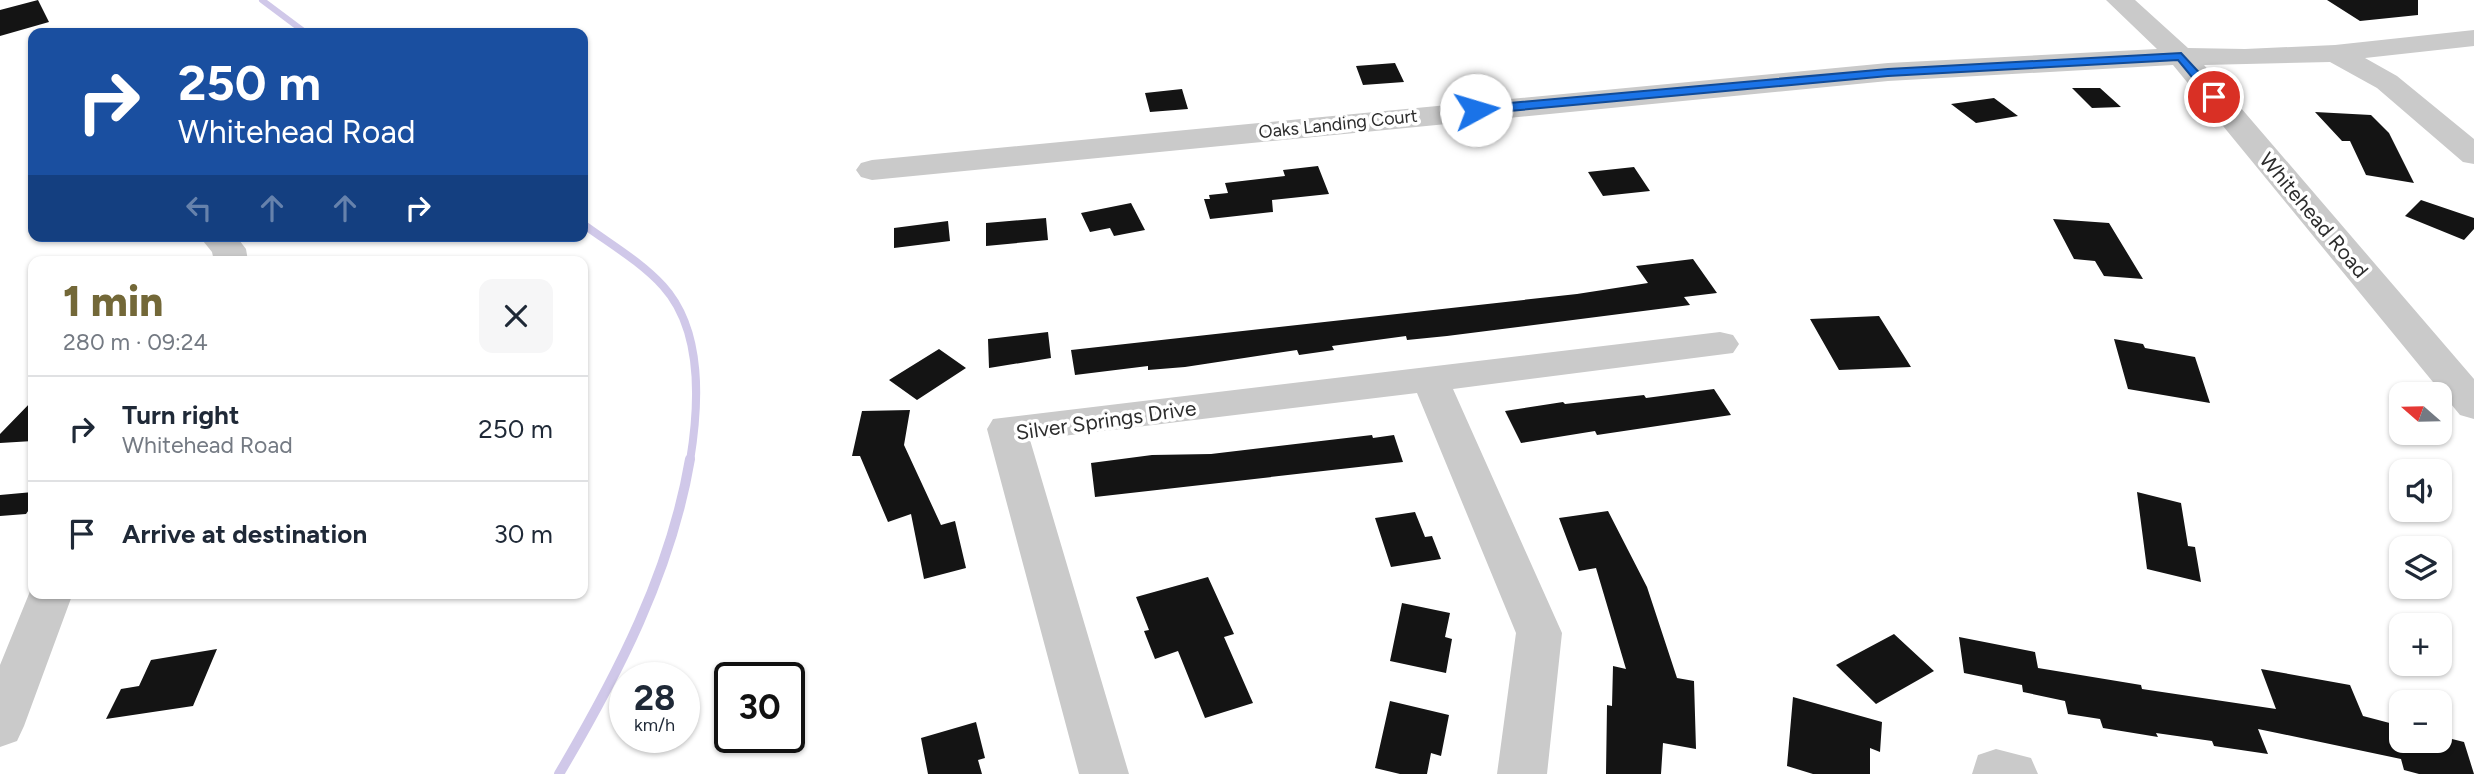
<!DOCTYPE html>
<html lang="en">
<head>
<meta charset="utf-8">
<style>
  body { margin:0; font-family:Figtree,sans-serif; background:#f6f6f7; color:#1f2937; height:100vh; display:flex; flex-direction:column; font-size:26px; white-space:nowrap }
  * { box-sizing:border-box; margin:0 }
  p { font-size:23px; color:#747a83 }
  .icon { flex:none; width:38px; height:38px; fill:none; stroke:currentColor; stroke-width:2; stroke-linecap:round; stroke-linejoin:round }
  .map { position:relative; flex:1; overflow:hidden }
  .drawer { position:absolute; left:28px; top:256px; width:560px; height:343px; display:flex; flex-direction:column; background:#fff; border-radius:14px; box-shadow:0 2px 5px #0004 }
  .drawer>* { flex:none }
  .guide { position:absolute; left:28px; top:28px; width:560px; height:214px; border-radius:14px; box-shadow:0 2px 5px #0004; background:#1a4fa0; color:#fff; overflow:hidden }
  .needle { width:46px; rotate:290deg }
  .controls { position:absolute; left:2389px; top:382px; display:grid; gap:14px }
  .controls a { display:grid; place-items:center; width:63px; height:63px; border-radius:14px; background:#fff; box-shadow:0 2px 5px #0004; font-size:35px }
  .speed { position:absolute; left:609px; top:662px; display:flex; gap:14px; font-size:35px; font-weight:700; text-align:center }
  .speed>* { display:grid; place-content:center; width:91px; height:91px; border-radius:50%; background:#fff; box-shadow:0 2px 5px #0004; line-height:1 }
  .speed small { font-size:18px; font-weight:400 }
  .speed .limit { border:4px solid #111; border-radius:10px; background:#fff; color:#111 }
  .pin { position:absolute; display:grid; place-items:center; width:60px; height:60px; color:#fff; margin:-30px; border:4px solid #fff; border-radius:50%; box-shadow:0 2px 7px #0007 }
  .me { position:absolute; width:77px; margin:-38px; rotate:84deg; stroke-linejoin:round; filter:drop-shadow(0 0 5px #0008) }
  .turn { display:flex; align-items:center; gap:24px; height:147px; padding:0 35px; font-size:32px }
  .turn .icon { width:91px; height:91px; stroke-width:2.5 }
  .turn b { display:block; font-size:49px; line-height:60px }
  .lanes { display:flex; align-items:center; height:66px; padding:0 35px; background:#0003; justify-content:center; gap:35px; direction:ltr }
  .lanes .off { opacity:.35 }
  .round { display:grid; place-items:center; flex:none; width:74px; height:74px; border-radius:14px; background:#f6f6f7 }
  .headline { display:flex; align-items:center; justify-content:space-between; height:119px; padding:0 35px }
  h1 { font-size:42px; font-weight:800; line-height:52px; color:#736838 }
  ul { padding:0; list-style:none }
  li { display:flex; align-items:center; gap:21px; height:105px; padding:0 35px; border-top:2px solid #e0e1e3 }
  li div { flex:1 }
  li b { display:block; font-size:26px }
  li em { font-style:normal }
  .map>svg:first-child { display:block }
</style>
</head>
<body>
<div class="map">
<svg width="2474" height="774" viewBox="0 0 2474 774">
  <rect width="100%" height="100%" fill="#fff"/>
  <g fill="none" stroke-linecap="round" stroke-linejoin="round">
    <path stroke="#d0c8e9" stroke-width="6" d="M262,0L306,33"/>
    <path stroke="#d0c8e9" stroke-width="8" d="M583,224C610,244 640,261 663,286C704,331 699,406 690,461"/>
    <path stroke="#d0c8e9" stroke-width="10" d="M559,774C617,676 671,572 690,459"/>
  </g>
  <path fill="#141414" d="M38,0L49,22L0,36V10Z
    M2327,0H2418V15L2360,21Z
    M1395,63L1404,82L1363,85L1356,66Z
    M2072,88H2100L2121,107L2092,108Z
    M1182,89L1188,109L1150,112L1145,93Z
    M1994,98L2018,116L1976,123L1951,104Z
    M2315,112L2371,115L2389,133L2414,183L2366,175L2350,141H2342Z
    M1318,166L1329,194L1272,200L1273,212L1210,219L1204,199H1210L1209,195L1228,193L1225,183L1285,176L1283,170Z
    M1634,167L1650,191L1603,196L1588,172Z
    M2421,200L2474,218V229L2464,240L2405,216Z
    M1131,203L1145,230L1114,236L1110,228L1090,232L1081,213Z
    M1046,218L1048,240L986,246V223Z
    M2053,219L2109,223L2143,279L2104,276L2095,261L2074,259Z
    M948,221L950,241L894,248V228Z
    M1693,259L1717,293L1684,297L1690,305L1447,336L1407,340L1406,336L1332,346L1334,350L1299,355L1297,350L1185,367L1148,370V366L1075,375L1071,350L1577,294L1648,283L1636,266Z
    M1879,316L1911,367L1839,370L1810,319Z
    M1048,332L1051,358L989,368L988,339Z
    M2114,339L2143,344L2145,348L2195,357L2210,403L2128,389Z
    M939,349L966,368L917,400L889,380Z
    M1714,389L1731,415L1597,435L1595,431L1521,443L1505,411L1563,402L1565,404L1644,395L1646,398Z
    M33,400V441L0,443V434Z
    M910,410L904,445L941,525L955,521L966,568L924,579L911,514L888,522L860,456H852L862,411Z
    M1372,435L1373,438L1394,435L1403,462L1095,497L1091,463L1152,455L1211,454Z
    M33,492V504L26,514L0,516V495Z
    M2137,492L2181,503L2188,546L2195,547L2201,582L2147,569Z
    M1608,511L1647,587L1677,678L1694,681L1696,749L1663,743L1661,774H1606L1607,705L1612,706L1613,666L1626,669L1596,568L1579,571L1559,518Z
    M1415,512L1425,537L1432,536L1441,559L1391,567L1375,518Z
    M1208,577L1234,634L1224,637L1253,703L1205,718L1178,651L1155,659L1144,631L1149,630L1136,597Z
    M1402,603L1450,613L1445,637L1452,639L1446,673L1390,661Z
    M1894,634L1934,671L1876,704L1836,665Z
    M1959,637L2035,652L2038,668L2141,685L2142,689L2276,709L2261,669L2350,685L2363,716L2401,726V740H2440V736L2464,742L2474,774H2419L2404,770L2401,759L2258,729L2268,754L2214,746L2212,741L2156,733L2158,737L2103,728L2100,719L2068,714L2065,701L2023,692L2022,685L1964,673Z
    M217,649L193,706L106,719L121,689L139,686L151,660Z
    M1793,697L1882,722L1880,752L1870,748V774H1813L1787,766Z
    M1390,701L1449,715L1441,756L1431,753L1427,774H1400L1375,768Z
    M976,722L985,758L978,760L982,774H928L921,738Z"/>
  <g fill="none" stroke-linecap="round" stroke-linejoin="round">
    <path fill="#cacaca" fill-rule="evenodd" d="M2106,0H2135L2188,48L2245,49L2335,45L2474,30V46L2365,58L2397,76L2474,139V164L2463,162L2377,88L2330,62L2204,65L2474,379V419L2460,415L2173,65L1888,81L872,180L861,177L856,170L861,163L872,160L1888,63L2157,49Z
      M199,236H236L246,249L248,261H214L212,252Z
      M1720,332L1733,335L1739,344L1733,353L1453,389L1562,633L1547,774H1497L1516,633L1417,393L1030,440L1129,774H1079L987,429L993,419Z
      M33,584V593H73L24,726L17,741L0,747V665Z
      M1996,749L2031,758L2038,774H1972L1978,755Z"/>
  </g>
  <path fill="#1a73e8" stroke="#114b97" stroke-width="2" d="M2181,53L2219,94V99H2210L2178,60L1888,76L1476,114L1470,110L1476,106L1888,69Z"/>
  <g text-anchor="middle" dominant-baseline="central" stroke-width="7" stroke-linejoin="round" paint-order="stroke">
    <g font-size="18" fill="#2d2d2d" stroke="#fff">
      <text transform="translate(1338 124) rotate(-6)">Oaks Landing Court</text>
    </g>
    <g font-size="21" fill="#2d2d2d" stroke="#fff">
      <text transform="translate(2314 215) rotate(50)">Whitehead Road</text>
      <text transform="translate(1106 420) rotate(-8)">Silver Springs Drive</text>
    </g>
  </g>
</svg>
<div class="controls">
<a><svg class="needle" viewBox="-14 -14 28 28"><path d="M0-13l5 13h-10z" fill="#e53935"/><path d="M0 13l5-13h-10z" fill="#747a83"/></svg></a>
<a><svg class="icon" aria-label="sound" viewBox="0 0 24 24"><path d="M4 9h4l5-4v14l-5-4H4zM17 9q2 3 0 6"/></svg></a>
<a><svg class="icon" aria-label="layers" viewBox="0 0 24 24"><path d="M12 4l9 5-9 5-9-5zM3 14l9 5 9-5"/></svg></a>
<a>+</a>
<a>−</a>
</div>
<div class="speed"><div>28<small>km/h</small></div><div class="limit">30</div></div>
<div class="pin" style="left:2214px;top:97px;background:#d93025"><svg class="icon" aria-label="arrive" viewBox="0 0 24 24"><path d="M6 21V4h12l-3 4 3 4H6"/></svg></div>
<svg class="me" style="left:1476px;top:110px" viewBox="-20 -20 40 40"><circle r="19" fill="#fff"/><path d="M0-13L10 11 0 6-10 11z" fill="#1a73e8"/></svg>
<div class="guide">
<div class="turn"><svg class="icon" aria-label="right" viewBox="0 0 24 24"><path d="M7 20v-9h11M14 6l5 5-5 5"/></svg><div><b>250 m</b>Whitehead Road</div></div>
<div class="lanes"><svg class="icon off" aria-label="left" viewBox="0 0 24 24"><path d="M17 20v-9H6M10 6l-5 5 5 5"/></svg><svg class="icon off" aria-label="ahead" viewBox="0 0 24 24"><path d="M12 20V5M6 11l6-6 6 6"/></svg><svg class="icon off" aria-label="ahead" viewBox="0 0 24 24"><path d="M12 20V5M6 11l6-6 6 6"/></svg><svg class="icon" aria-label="right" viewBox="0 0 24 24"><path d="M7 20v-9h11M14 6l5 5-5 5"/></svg></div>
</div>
<section class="drawer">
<div class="headline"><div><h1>1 min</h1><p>280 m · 09:24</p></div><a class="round"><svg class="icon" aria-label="close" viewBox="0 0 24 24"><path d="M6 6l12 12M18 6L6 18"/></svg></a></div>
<ul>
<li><svg class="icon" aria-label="right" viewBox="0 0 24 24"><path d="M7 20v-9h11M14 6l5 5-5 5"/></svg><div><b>Turn right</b><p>Whitehead Road</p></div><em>250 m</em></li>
<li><svg class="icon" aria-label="arrive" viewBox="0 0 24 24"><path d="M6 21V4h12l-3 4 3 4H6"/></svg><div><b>Arrive at destination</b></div><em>30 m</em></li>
</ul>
</section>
</div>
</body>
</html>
